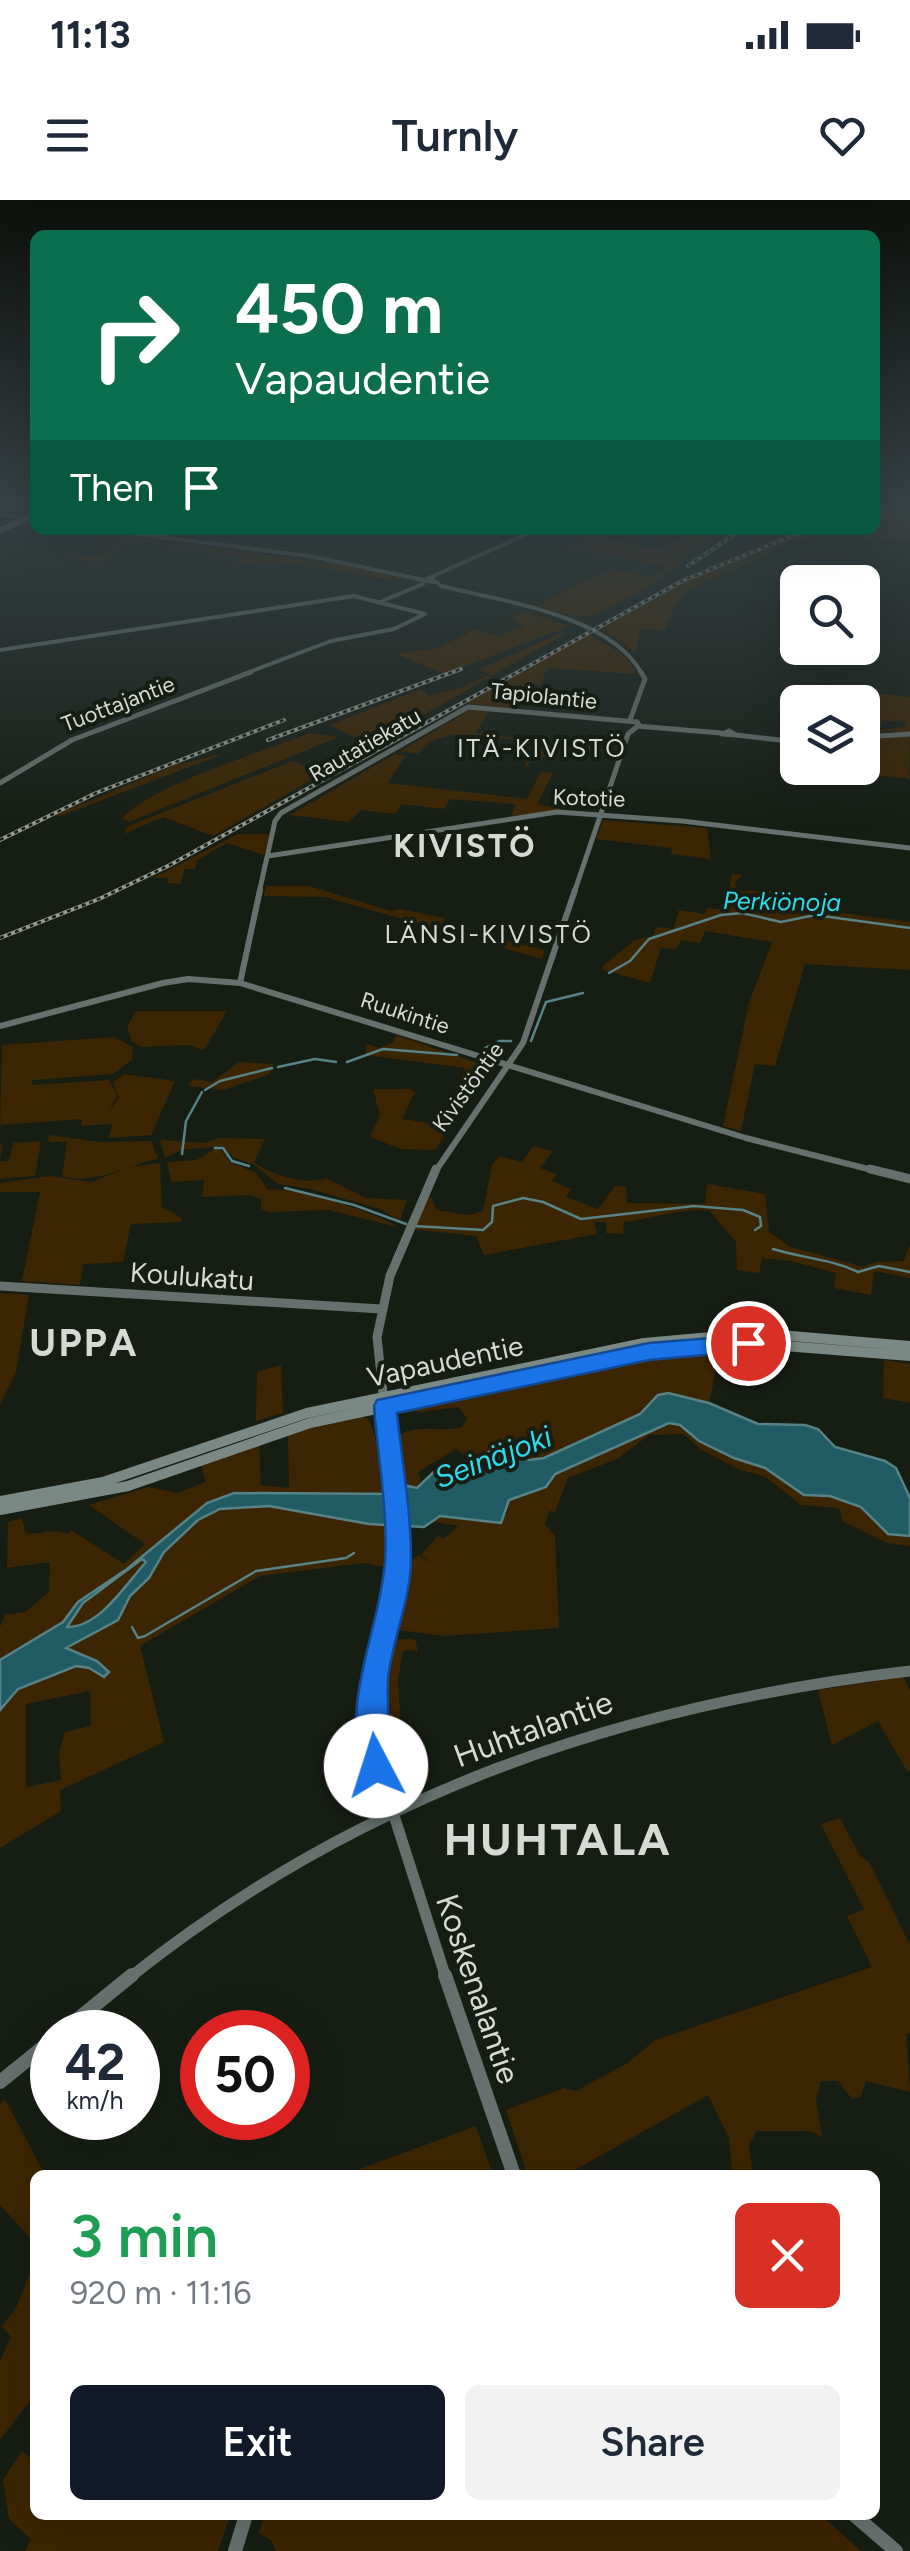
<!DOCTYPE html>
<html lang="en">
<head>
<meta charset="utf-8">
<style>
  body { margin:0; font-family:Figtree,sans-serif; background:#f2f2f3; color:#1f2937; height:100vh; display:flex; flex-direction:column; font-size:38px; white-space:nowrap }
  * { box-sizing:border-box; margin:0 }
  p { font-size:32px; color:#747a83 }
  .icon { flex:none; width:55px; height:55px; fill:none; stroke:currentColor; stroke-width:2; stroke-linecap:round; stroke-linejoin:round }
  .map { position:relative; flex:1; overflow:hidden }
  .side { position:absolute; left:30px; top:1970px; width:850px; height:350px; display:flex; flex-direction:column; background:#fff; border-radius:15px; box-shadow:0 10px 40px #0002 }
  .side>* { flex:none }
  .top-card { position:absolute; left:30px; top:30px; width:850px; height:305px; border-radius:15px; box-shadow:0 10px 40px #0002; background:#0b6e4f; color:#fff; overflow:hidden }
  .fabs { position:absolute; left:780px; top:365px; display:grid; gap:20px }
  .fabs a { display:grid; place-items:center; width:100px; height:100px; border-radius:15px; background:#fff; box-shadow:0 10px 40px #0002; font-size:50px }
  .speed { position:absolute; left:30px; top:1810px; display:flex; gap:20px; font-size:50px; font-weight:700; text-align:center }
  .speed>* { display:grid; place-content:center; width:130px; height:130px; border-radius:50%; background:#fff; box-shadow:0 10px 40px #0002; line-height:1 }
  .speed small { font-size:25px; font-weight:400 }
  .speed .limit { border:15px solid #d22; background:#fff; color:#111 }
  .pin { position:absolute; display:grid; place-items:center; width:85px; height:85px; color:#fff; margin:-42px; border:5px solid #fff; border-radius:50%; box-shadow:0 2px 10px #0007 }
  .me { position:absolute; width:110px; margin:-55px; rotate:355deg; stroke-linejoin:round; filter:drop-shadow(0 0 8px #0008) }
  .turn { display:flex; align-items:center; gap:35px; height:210px; padding:0 40px; font-size:45px }
  .turn .icon { width:130px; height:130px; stroke-width:2.5 }
  .turn b { display:block; font-size:70px; line-height:85px }
  .then { display:flex; align-items:center; height:95px; padding:0 40px; background:#0003; gap:20px; font-size:38px }
  .round { display:grid; place-items:center; flex:none; width:105px; height:105px; border-radius:15px; background:#f2f2f3 }
  .overview { display:flex; align-items:center; justify-content:space-between; height:170px; padding:0 40px }
  h1 { font-size:60px; font-weight:600; line-height:75px; color:#1e9e55 }
  .cta { display:flex; gap:20px; margin-top:auto; padding:20px 40px }
  .cta a { flex:1; height:115px; border-radius:15px; background:#111827; color:#fff; font-size:40px; font-weight:600; line-height:115px; text-align:center }
  .cta a+a { background:#f2f2f3; color:#1f2937 }
  .status { display:flex; justify-content:space-between; align-items:center; height:70px; padding:0 50px; background:#fff; direction:ltr }
  .status svg { height:28px; fill:currentColor }
  header { display:flex; justify-content:space-between; align-items:center; height:130px; padding:0 40px; background:#fff; font-size:45px; font-weight:600 }
  .map>svg:first-child { display:block }
</style>
</head>
<body>
<div class="status"><b>11:13</b><svg viewBox="0 0 49 12"><path d="M0 12V9h3v3zM5 12V6h3v6zM10 12V3h3v9zM15 12V0h3v12zM26 1h20v11H26zM47 4h2v5h-2z"/></svg></div>
<header><svg class="icon" aria-label="menu" viewBox="0 0 24 24"><path d="M4 6h16M4 12h16M4 18h16"/></svg>Turnly<svg class="icon" aria-label="heart" viewBox="0 0 24 24"><path d="M12 20l-8-8c-3-5 5-10 8-4 3-6 11-1 8 4z"/></svg></header>
<div class="map">
<svg width="910" height="2351" viewBox="0 0 910 2351">
  <rect width="100%" height="100%" fill="#161e14"/>
  <path fill="#3c2502" fill-rule="evenodd" d="M910,306V341L827,334L797,342L688,390L677,402L664,431L641,429L635,452L600,428C661,396 744,340 812,330C832,327 855,330 875,330V313Z
    M53,330H88L343,365L406,379C381,381 361,375 336,370C301,363 268,360 233,364L241,357L133,341L108,353L112,355L100,363L68,357L74,354L97,357L123,340Z
    M691,330H732L682,357L674,369L648,387L595,415L577,417L514,401L538,406L610,369L651,377L668,367L568,347L595,335L658,351Z
    M525,412L570,426L445,474L396,454L438,448L476,429L498,436L524,426L510,417Z
    M561,433L565,434L376,542L367,543L330,525L421,489L428,496L461,488L491,474L478,470Z
    M588,434L625,456L637,474L548,468L540,484L525,483L511,509L467,503Z
    M873,493L910,497V532L869,531L905,527V522L882,520L881,528L870,526Z
    M474,508L489,510L476,533L615,550L613,553L554,547L548,557L533,556L527,567L524,566L535,543C501,540 440,520 418,554L400,551Z
    M309,533L339,537L129,622L122,618C157,583 260,553 309,533Z
    M910,535L909,579L862,574L863,538Z
    M226,553L60,616L56,615L175,565Z
    M395,554L405,556L388,583L527,599L541,572L553,573L537,604L566,610L511,616L516,604L450,599L444,609L402,604L395,614L361,610L349,622L290,615Z
    M293,561L322,574L213,636L163,617L124,634L128,626Z
    M603,620L707,628L711,659L671,654L672,648L596,639Z
    M238,634H269L264,655L227,643L197,660L195,669H185L180,684L168,683L169,678H153Z
    M732,674L742,675L735,683L737,691H773L771,701L775,704L910,722V770L805,764L775,866L755,864L741,931L723,926L749,803L772,742L705,731L700,743L681,740L677,749L661,748L650,783L603,770V766L635,740L653,736L656,727L673,729L679,710L705,714L707,708L725,710Z
    M266,686H309L391,711L400,709L444,718L442,726L545,750L542,759L325,697L264,696Z
    M136,811H227L204,850L188,845L141,847L132,842L127,827Z
    M396,835L492,868L447,933L440,931L444,936L436,950L401,949L370,937L380,915L373,889H411L415,892L402,919L442,925L465,868L366,855V844L380,848L393,842Z
    M114,837L133,847L132,860L113,874L33,880L31,885L109,880L117,896L109,912L119,898L113,883L123,874L175,881L151,935L109,938L112,924L81,926L82,919L1,925L0,929L2,845Z
    M239,862L273,864L270,874L224,890L188,886L193,879L212,882Z
    M49,935L100,942L151,941L158,959C126,965 95,986 62,976L67,942H48Z
    M219,938L265,939L254,962C271,975 306,986 326,978L366,998L407,1000L400,1021L382,1010L311,989L278,984L253,964L234,958L222,946L182,950L165,958L160,940L205,943Z
    M41,941L35,976L0,979V944H3L0,961H9L13,943Z
    M533,946L553,951L540,968L557,974L552,981L571,989L566,997L598,1009L615,986L626,987L627,1003L705,1004L707,984L765,994L769,1032L791,1047L864,1067L875,1062L904,1061L910,1044V1078L874,1071L871,1095L834,1088L836,1073L791,1061L762,1058L759,1073L737,1070L736,1042L709,1010C675,1009 657,1018 624,1022L623,1034L606,1033V1022H594L597,1034L484,1055L476,1036L411,1029L425,996L431,998L437,1010L468,1015L483,1011L492,965L499,956L522,962Z
    M214,949H220L230,962L256,973L268,990C296,986 377,1013 398,1027L328,1010L267,1012L261,1008V999L249,995L202,997L204,980L171,982L167,962L197,960Z
    M160,963L162,1007L182,1018L181,1022L131,1024L123,1062L83,1064L80,1085L22,1081L40,992H0V983L48,976L92,982L129,967Z
    M0,1093L29,1095L16,1172L0,1205Z
    M751,1148L760,1165L735,1164L733,1168L717,1165L709,1203L668,1193L647,1204L640,1214L537,1260L522,1258L510,1246C496,1246 477,1255 471,1268L465,1255L456,1249L418,1272L421,1281L417,1289L402,1290L399,1235C419,1224 442,1233 462,1227L467,1218L458,1207L421,1212L405,1210L407,1205L656,1155Z
    M884,1160L910,1164V1203L883,1198Z
    M281,1165L283,1213L256,1221L257,1172Z
    M360,1217L367,1218C382,1239 375,1272 385,1296L249,1292L207,1303L127,1368L78,1401L63,1422L0,1460V1427L5,1415L25,1412L49,1392L50,1362L7,1368L8,1322L22,1318L25,1333C41,1336 48,1327 68,1334L71,1330L124,1364L145,1344L89,1305L148,1287L177,1293L206,1282L200,1263L259,1242L261,1285L289,1288L288,1233Z
    M669,1223L680,1225L699,1241L734,1258L765,1268L804,1295L830,1296L861,1307L888,1334L910,1336V1346L887,1343L842,1321L840,1310L836,1308L801,1305L764,1276L740,1270L700,1249L684,1234L649,1235L617,1259L568,1278L555,1312L549,1311L545,1324L555,1336L559,1428L444,1436L399,1430L405,1364L419,1355L439,1368L421,1355L438,1336L444,1339L458,1326L430,1321L440,1316L507,1315L509,1300L546,1288L555,1274Z
    M243,1305L301,1310L387,1325L385,1367L364,1363L260,1376L140,1446L164,1542L60,1590L61,1611L0,1648V1510L18,1489L76,1466L89,1468L104,1477L97,1461L66,1448L119,1420L130,1396L149,1378L164,1352L198,1320L220,1309ZM90,1491L91,1526L65,1532L59,1554L61,1580L26,1587V1504Z
    M145,1360C133,1383 95,1429 66,1427L83,1403L137,1362Z
    M411,1439L416,1441L418,1454L414,1450L403,1451L398,1479L402,1548L406,1549L407,1569L422,1568L424,1562L430,1579L406,1589L393,1587C374,1540 376,1489 388,1440Z
    M903,1477L910,1490V1570L907,1571L878,1521L832,1545L818,1490Z
    M840,1618L860,1656L869,1662L910,1745V1833L906,1834L910,1892L866,1881L861,1896L852,1899L838,1881H821L816,1901L822,1937L810,1931H757L749,1944L753,1975H732L729,1938L708,1895L566,1975L527,1973L506,1910L564,1888L576,1891L628,1863L655,1840L872,1767L847,1716L864,1709L821,1624Z
    M5,1899L45,1975H35L33,2041L0,2005V1903Z
    M476,1926L493,1975H344Z
    M35,2061V2194L0,2240V2161L11,2137L2,2126L15,2110Z
    M22,2251L35,2262V2315H230L218,2351H25L31,2339L9,2319L3,2280Z
    M265,2315H821L861,2351H276L272,2341L259,2333Z"/>
  <path fill="#215c64" stroke="#578286" stroke-width="2.5" fill-rule="evenodd" d="M668,1193L709,1203L758,1224L805,1225L818,1229L835,1247L885,1261L896,1268L910,1298V1336L888,1334L861,1307L830,1296L804,1295L765,1268L734,1258L699,1241L680,1225L669,1223L555,1274L546,1287L509,1300L501,1323L440,1316L424,1327L369,1324L269,1306L220,1309L198,1320L164,1352L149,1378L130,1396L118,1420L66,1448L97,1461L109,1472L104,1477L89,1468L76,1466L18,1489L0,1510V1460L63,1422L78,1402L127,1369L207,1303L234,1293L401,1294L408,1286L417,1288L440,1266L454,1265L470,1276L475,1260C504,1241 503,1246 529,1260L544,1258L640,1214L658,1195ZM142,1359L146,1362C126,1384 99,1428 67,1427L83,1403Z"/>
  <g fill="none" stroke-linecap="round" stroke-linejoin="round">
    <path stroke="#578286" stroke-width="2.5" d="M0,310L35,306
      M609,773L630,761L649,739L721,715L742,713L781,722L815,715L910,728
      M531,841L546,802L583,793
      M485,848L499,841H511
      M347,862L383,849L457,855
      M278,867L315,859L336,862
      M205,890L220,881L272,868
      M215,948H223L232,961L249,966
      M182,954L186,921L202,892
      M285,988L354,1005L406,1024
      M414,1026L483,1030L492,1022L493,1006L523,998L543,1002L581,1019L694,1006L743,1010L760,1017L761,1026L755,1030
      M773,1049C802,1058 831,1059 858,1072L879,1066L910,1072
      M132,1427L138,1438L145,1436L256,1371L346,1358L354,1353"/>
    <path stroke="#66716d" stroke-width="4" d="M0,315L21,316
      M106,330L309,356L433,382
      M429,378L536,330
      M432,379L441,386C501,401 611,415 642,474
      M382,401L423,384
      M0,450L354,396L425,414
      M244,474L331,441L394,429L425,414"/>
    <path stroke="#66716d" stroke-width="5" d="M630,520L645,479L641,472
      M637,526L721,533
      M729,531L736,535L722,534Z
      M736,535L798,542
      M862,537L910,534
      M0,583L72,540L251,472
      M268,656L557,612L682,621L910,648
      M259,693L275,621L281,613L468,507L637,522
      M574,693L628,534L639,525L637,522"/>
    <path stroke="#66716d" stroke-width="6" d="M240,783L260,690
      M0,826L163,783L188,779L240,783L746,938L880,972
      M435,972L523,843L575,690"/>
    <path stroke="#66716d" stroke-width="9" d="M870,969L910,979
      M0,1086L381,1109
      M397,1326L377,1137L390,1076L436,969"/>
    <path stroke="#66716d" stroke-width="11" d="M397,1324L395,1395L375,1476L374,1553L446,1778
      M129,1778C360,1594 620,1505 910,1471"/>
    <path stroke="#66716d" stroke-width="14" d="M445,1775L514,1975
      M62,1832L132,1775
      M0,1882L52,1840
      M854,2315L896,2351
      M235,2351L246,2315"/>
    <path stroke="#7a8984" stroke-width="10" d="M0,1301L103,1282L307,1213L644,1143L756,1133L910,1146
      M0,1310L128,1286L310,1223L649,1151L748,1143L910,1156"/>
    <path stroke="#8d9f99" stroke-width="6" d="M0,330L29,318"/>
    <defs>
      <path id="rail" d="M875,310L910,302
        M688,366L741,330
        M268,540L461,469
        M0,640L96,593L284,520
        M0,738L99,699L170,665L682,381L807,330"/>
    </defs>
    <use href="#rail" stroke="#959b93" stroke-width="4"/>
    <use href="#rail" stroke="#161e14" stroke-width="2.5" stroke-dasharray="4" stroke-linecap="butt"/>
  </g>
  <linearGradient id="sky" x2="0" y2="1"><stop stop-color="#0c100b"/><stop offset="0.48" stop-color="#364145"/><stop offset="1" stop-color="#364145" stop-opacity="0"/></linearGradient>
  <rect width="910" height="630" fill="url(#sky)"/>
  <path fill="#1a73e8" stroke="#114b97" stroke-width="2.5" d="M748,1135L759,1143L748,1151L649,1160L397,1213C402,1261 411,1310 411,1358C411,1399 393,1437 388,1478C386,1502 393,1561 386,1576L376,1580L366,1576C337,1508 380,1430 385,1362C388,1312 378,1257 374,1206L377,1200L649,1143Z"/>
  <g text-anchor="middle" dominant-baseline="central" stroke-width="8" stroke-linejoin="round" paint-order="stroke">
    <g font-size="22" fill="#d5dbd4" stroke="#161e14">
      <text transform="translate(544 496) rotate(6)">Tapiolantie</text>
      <text transform="translate(118 504) rotate(-21)">Tuottajantie</text>
      <text transform="translate(365 545) rotate(-30)">Rautatiekatu</text>
      <text transform="translate(589 598) rotate(2)">Kototie</text>
      <text transform="translate(405 813) rotate(18)">Ruukintie</text>
      <text transform="translate(468 887) rotate(-54)">Kivistöntie</text>
    </g>
    <g font-size="25" letter-spacing="2.5" fill="#d5dbd4" stroke="#161e14">
      <text x="542" y="548">ITÄ-KIVISTÖ</text>
      <text x="489" y="734">LÄNSI-KIVISTÖ</text>
    </g>
    <g font-size="25" font-style="italic" fill="#2edaed" stroke="#161e14">
      <text transform="translate(782 701) rotate(1)">Perkiönoja</text>
    </g>
    <g font-size="28" fill="#d5dbd4" stroke="#161e14">
      <text transform="translate(192 1076) rotate(4)">Koulukatu</text>
      <text transform="translate(445 1161) rotate(-12)">Vapaudentie</text>
    </g>
    <g font-size="30" font-style="italic" fill="#2edaed" stroke="#161e14">
      <text transform="translate(493 1257) rotate(-21)">Seinäjoki</text>
    </g>
    <g font-size="32" font-weight="bold" letter-spacing="2.5" fill="#d5dbd4" stroke="#161e14">
      <text x="465" y="646">KIVISTÖ</text>
    </g>
    <g font-size="32" fill="#d5dbd4" stroke="#161e14">
      <text transform="translate(533 1529) rotate(-20)">Huhtalantie</text>
      <text transform="translate(478 1789) rotate(71)">Koskenalantie</text>
    </g>
    <g font-size="38" font-weight="bold" letter-spacing="2.5" fill="#d5dbd4" stroke="#161e14">
      <text x="84" y="1143">UPPA</text>
    </g>
    <g font-size="45" font-weight="bold" letter-spacing="2.5" fill="#d5dbd4" stroke="#161e14">
      <text x="558" y="1639">HUHTALA</text>
    </g>
  </g>
</svg>
<div class="fabs">
<a><svg class="icon" aria-label="search" viewBox="0 0 24 24"><circle cx="10" cy="10" r="6"/><path d="M15 15l6 6"/></svg></a>
<a><svg class="icon" aria-label="layers" viewBox="0 0 24 24"><path d="M12 4l9 5-9 5-9-5zM3 14l9 5 9-5"/></svg></a>
</div>
<div class="speed"><div>42<small>km/h</small></div><div class="limit">50</div></div>
<div class="pin" style="left:748px;top:1143px;background:#d93025"><svg class="icon" aria-label="arrive" viewBox="0 0 24 24"><path d="M6 21V4h12l-3 4 3 4H6"/></svg></div>
<svg class="me" style="left:376px;top:1566px" viewBox="-20 -20 40 40"><circle r="19" fill="#fff"/><path d="M0-13L10 11 0 6-10 11z" fill="#1a73e8"/></svg>
<div class="top-card">
<div class="turn"><svg class="icon" aria-label="right" viewBox="0 0 24 24"><path d="M7 20v-9h11M14 6l5 5-5 5"/></svg><div><b>450 m</b>Vapaudentie</div></div>
<div class="then">Then<svg class="icon" aria-label="arrive" viewBox="0 0 24 24"><path d="M6 21V4h12l-3 4 3 4H6"/></svg></div>
</div>
<section class="side">
<div class="overview"><div><h1>3 min</h1><p>920 m · 11:16</p></div><a class="round" style="background:#d93025;color:#fff"><svg class="icon" aria-label="close" viewBox="0 0 24 24"><path d="M6 6l12 12M18 6L6 18"/></svg></a></div>
<div class="cta"><a>Exit</a><a>Share</a></div>
</section>
</div>
</body>
</html>
